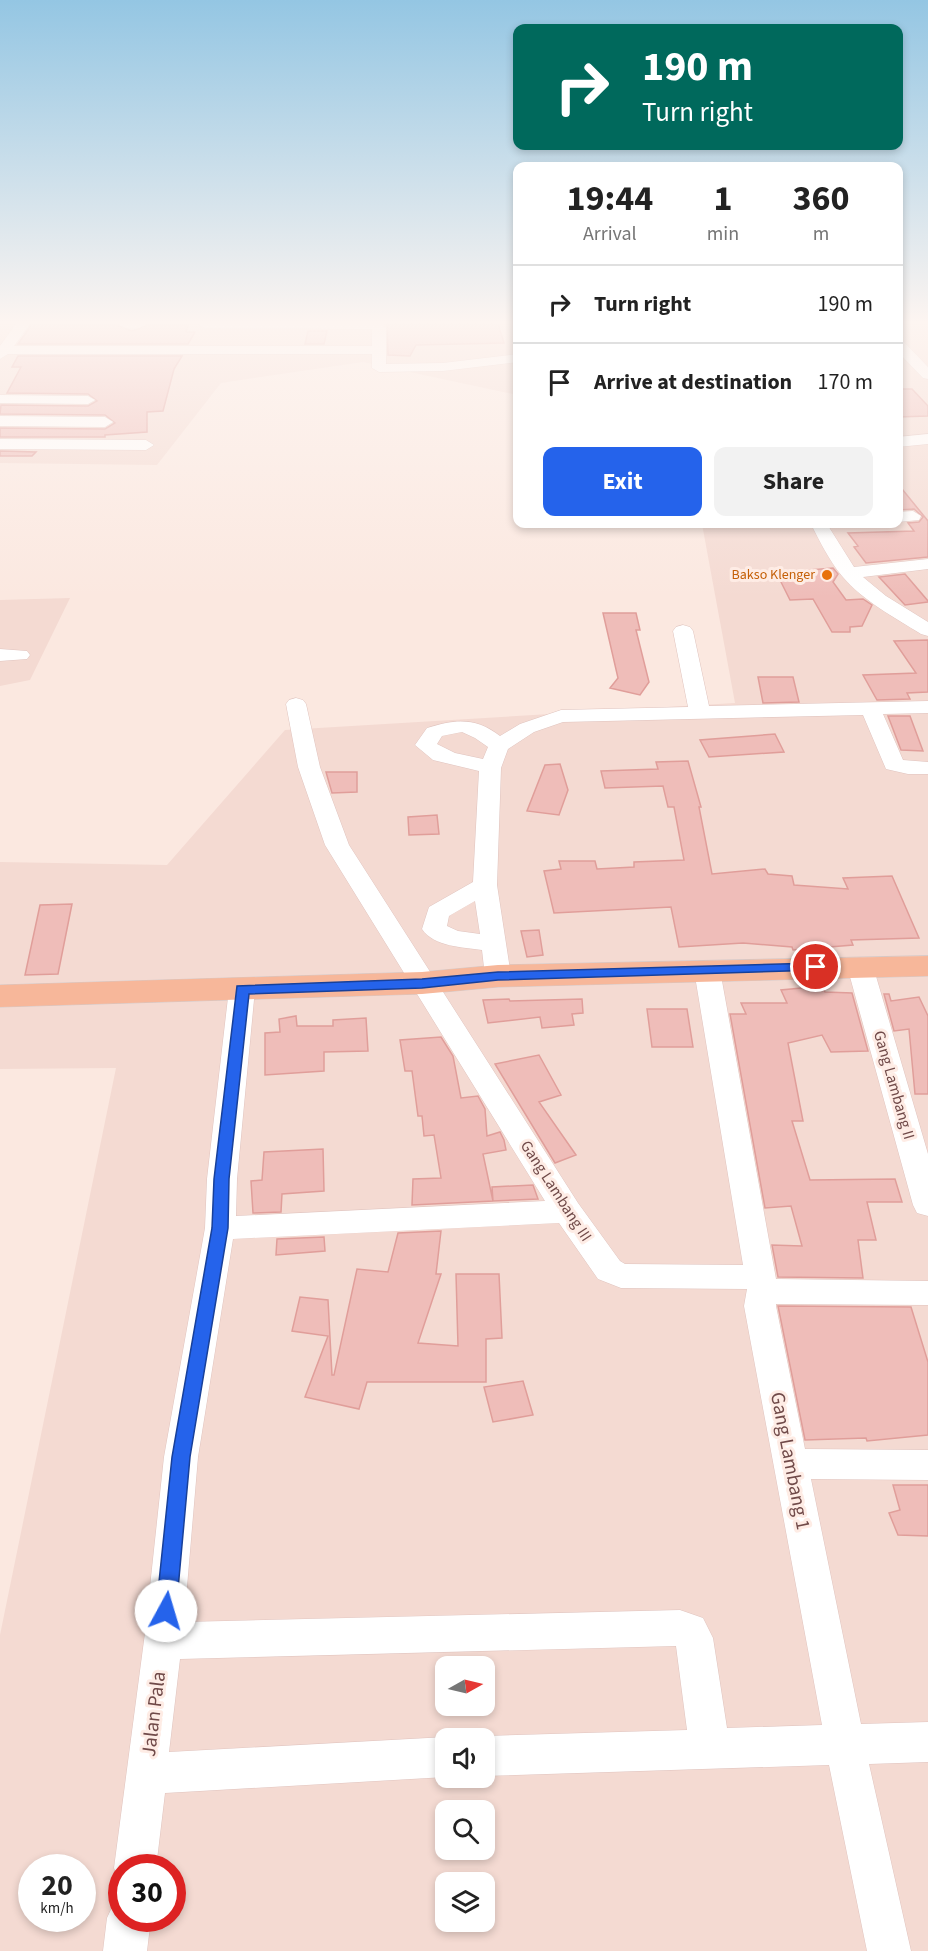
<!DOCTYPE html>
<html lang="en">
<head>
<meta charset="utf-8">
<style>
  body { margin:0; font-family:"Source Sans 3",sans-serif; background:#f2f2f2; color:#222; height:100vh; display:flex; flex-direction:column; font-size:22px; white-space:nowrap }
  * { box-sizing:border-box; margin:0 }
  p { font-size:20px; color:#767676 }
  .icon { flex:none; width:33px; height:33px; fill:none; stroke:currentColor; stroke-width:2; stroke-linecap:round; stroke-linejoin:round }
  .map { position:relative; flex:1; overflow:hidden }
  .sheet { position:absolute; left:513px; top:162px; width:390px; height:366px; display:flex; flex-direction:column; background:#fff; border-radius:12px; box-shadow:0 3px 9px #0003 }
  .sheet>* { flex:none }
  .top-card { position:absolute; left:513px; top:24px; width:390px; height:126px; border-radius:12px; box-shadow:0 3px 9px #0003; background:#00695c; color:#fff; overflow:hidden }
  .needle { width:39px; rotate:82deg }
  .tools { position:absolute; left:435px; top:1656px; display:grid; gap:12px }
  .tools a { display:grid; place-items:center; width:60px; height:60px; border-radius:12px; background:#fff; box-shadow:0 3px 9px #0003; font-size:30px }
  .speed { position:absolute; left:18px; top:1854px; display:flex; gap:12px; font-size:30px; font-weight:700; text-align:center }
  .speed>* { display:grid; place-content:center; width:78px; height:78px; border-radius:50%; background:#fff; box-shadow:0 3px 9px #0003; line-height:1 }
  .speed small { font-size:15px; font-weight:400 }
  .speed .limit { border:9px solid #d22; background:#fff; color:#111 }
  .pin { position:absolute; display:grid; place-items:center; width:51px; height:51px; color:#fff; margin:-26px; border:3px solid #fff; border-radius:50%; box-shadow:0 2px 6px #0007 }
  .me { position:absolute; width:66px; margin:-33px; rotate:6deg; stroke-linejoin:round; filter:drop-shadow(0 0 4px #0008) }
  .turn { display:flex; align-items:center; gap:21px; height:126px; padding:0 30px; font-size:27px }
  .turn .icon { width:78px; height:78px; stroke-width:2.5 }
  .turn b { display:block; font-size:42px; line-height:51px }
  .eta { display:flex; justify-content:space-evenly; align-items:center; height:102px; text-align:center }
  .eta b { font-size:36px; font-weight:700; line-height:42px }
  .action { display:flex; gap:12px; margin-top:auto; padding:12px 30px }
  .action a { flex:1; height:69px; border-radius:12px; background:#2563eb; color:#fff; font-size:24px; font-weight:700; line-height:69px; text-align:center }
  .action a+a { background:#f2f2f2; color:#222 }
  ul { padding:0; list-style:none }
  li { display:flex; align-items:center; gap:18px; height:78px; padding:0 30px; border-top:2px solid #e0e0e0 }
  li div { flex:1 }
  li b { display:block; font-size:22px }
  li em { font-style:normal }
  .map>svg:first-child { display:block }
</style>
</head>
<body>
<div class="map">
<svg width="928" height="1951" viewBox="0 0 928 1951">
  <rect width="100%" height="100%" fill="#fbe8e0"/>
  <path fill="#f4dad2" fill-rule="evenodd" d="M0,324H517V395L363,362L221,383L157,465L0,463Z
    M899,324H928V1951H0V1635L116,1068L0,1069V862L167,865L285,730L735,703L702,524H898ZM446,1666H484V1706H446ZM446,1738H484V1778H446ZM446,1810H484V1850H446ZM32,1868H82V1918H32ZM122,1868H172V1918H122ZM446,1882H484V1922H446Z
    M70,598L30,680L0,686V600Z"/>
  <path fill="#efbdb9" stroke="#e09e9a" stroke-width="1.5" d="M32,324L115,325L132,331L148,325H188L186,332H195L188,344H18Z
    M387,324H498L504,343L416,345L410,356L388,355Z
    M308,331H327L324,344H305Z
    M18,356H182L174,369L163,411L147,412V432L105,435V437H0V428L105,429L115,423L105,415L0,414L1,405L88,406L97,401L88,394L7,393L21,367H12Z
    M898,389H912L928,406V416L898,417Z
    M0,451L36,452L32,456H0Z
    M898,484L928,521V557L866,563L854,547L858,546L848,533L914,531L908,523L919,522L923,517L914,509L898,510Z
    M833,568L838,574L833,582L846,600L863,599L872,605L862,626L850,627V632H832L813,599L790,600L779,578L802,577L798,571Z
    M905,574L928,601V602L905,605L879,577Z
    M603,613H636L640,630H636L649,682L640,695L610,688L618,678Z
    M928,640V692L907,693L910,699L877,700L863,675L916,673L894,641Z
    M758,677H793L799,702L763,703Z
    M888,716H910L923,751L901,750Z
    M775,734L784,752L709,757L700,740Z
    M688,761L701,807H699L712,874L765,869L768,874L792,876L794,885L848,889L843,878L892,876L919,938L851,940L853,945L793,950L792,947L743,943L679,947L671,907L554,913L544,871L561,869L559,861H595L597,869L634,867V862L684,860L674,807H668L663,786L605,788L601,771L658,769L656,762Z
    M560,764L568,790L559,815L527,811L545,765Z
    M326,772H357V792L332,793Z
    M437,815L439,834L409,835L408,817Z
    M72,904L58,974L25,975L40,905Z
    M539,930L543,955L527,957L521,931Z
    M822,986L825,992L852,993L868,1051L831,1052L822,1035L788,1043L803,1121H792L810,1180L895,1179L902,1202H867L876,1240H858L863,1278L778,1277L772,1245L802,1246L791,1206L765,1208L730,1014H746L741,1003H787L781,990Z
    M884,994H889L891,1001L919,997L928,1016V1094H915L909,1029L894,1031Z
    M509,999L510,1001L582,999L583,1013L572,1014L574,1025L542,1028L540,1017L488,1023L483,1000Z
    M647,1009H687L693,1047H652Z
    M296,1016L297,1026H333V1020L366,1018L368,1051L324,1052V1071L265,1075V1033L280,1032L279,1019Z
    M441,1037L453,1056L461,1098L478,1096L485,1109L487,1136L500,1132L504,1140L506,1150L483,1154L493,1201L412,1205L413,1179L441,1178L434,1135L424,1136L422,1116H418L412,1071H405L400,1040Z
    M539,1055L561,1095L539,1102L576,1155L555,1163L495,1064Z
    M323,1149L324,1191L282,1194L281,1212L253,1213L251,1181L262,1180L264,1152Z
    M533,1185L538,1199L493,1201L492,1187Z
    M441,1231L436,1274H441L418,1343L458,1346L456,1274H499L502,1338L486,1339V1382H367L359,1409L305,1397L328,1336L292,1331L300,1297L328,1300L332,1375H334L357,1269L388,1272L398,1233Z
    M324,1237L325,1251L276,1255L277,1239Z
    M778,1306L911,1307L928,1362V1435L867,1441L866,1438L805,1440Z
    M523,1381L533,1415L493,1422L484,1387Z
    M893,1485H928V1536L898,1535L889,1513L900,1510Z"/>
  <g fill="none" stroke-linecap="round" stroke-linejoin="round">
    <defs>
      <path id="minor" d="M16,324H30L14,346H372V329L205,328L198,324H382L386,328V364L443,363L518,354V362L443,371L379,372L372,368V354H8L0,359V346Z
        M119,324H146C140,330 125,330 119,324Z
        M898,340L903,341L928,367V379L923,378L898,352Z
        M0,395L88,396L95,400L88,404L0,403Z
        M0,416L105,417L113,422L105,427L0,426Z
        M928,434V444L898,447V437Z
        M0,439L146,440L154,445L146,450L0,449Z
        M913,511L921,516L919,520L898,522V512Z
        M811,524H827L854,567L928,559V569L863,577L886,596L928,622V636L921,634C894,617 863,601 842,576C829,560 820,542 811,524Z
        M683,625L690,627L693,631L709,706L928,701V713L883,714L903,760L928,762V774H908L886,769L863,715L563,722L534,732L508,749L501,768L497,885L511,976L507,982L498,984L489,982L485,976L482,950C463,947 434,947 422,929L429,907L473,882L479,771L433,760L415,745L427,728C455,719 476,717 500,736L520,724L561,710L688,707L673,631L676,627ZM462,732L475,738L488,747L483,759L455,753L437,744L442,736ZM475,901L480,934L458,931L447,926L449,916Z
        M0,649L27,651L30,655L27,659L0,661Z
        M296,698L303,700L306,704L320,767L349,845L578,1203L620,1261L625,1264L743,1265L694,970L698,964L707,962L716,964L720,970L776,1279L928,1281V1305L776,1304V1306L805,1449L928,1450V1480L811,1479L861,1724L928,1722V1762L869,1764L911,1951H867L829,1765L484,1776V1738H478L484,1736L687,1730L676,1646L180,1659L169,1752L446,1737L450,1738H446V1777L165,1793L156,1868H122L120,1883L114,1868L145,1633L164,1457L205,1228L207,1179L229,989L233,983L242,981L251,983L255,989L237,1179L236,1216L545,1201L325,845L298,767L286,704L289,700ZM559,1223L598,1279L621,1288L747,1289L744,1306L822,1725L727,1728L713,1638L703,1618L680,1610L184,1622L198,1457L233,1239Z
        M860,958L869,960L873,966L928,1154V1216L917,1213L913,1205L847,966L851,960Z
        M122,1899V1918H151L147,1951H103L107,1918L114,1903Z"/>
      <path id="primary" d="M928,956V976L498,987L422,994L0,1007V985L422,972L498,965Z"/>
    </defs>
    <use href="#minor" stroke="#e0c4bf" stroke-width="1"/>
    <use href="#primary" stroke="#d4c9c8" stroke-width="1"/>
    <use href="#minor" fill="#fff" fill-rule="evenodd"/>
    <use href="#primary" fill="#f7b79a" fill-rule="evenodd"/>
  </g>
  <linearGradient id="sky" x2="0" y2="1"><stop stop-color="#94c6e3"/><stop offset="0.54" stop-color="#fdf5f1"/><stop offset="1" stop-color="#fdf5f1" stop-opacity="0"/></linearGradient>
  <rect width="928" height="597" fill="url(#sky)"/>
  <path fill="#2563eb" stroke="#184099" stroke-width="1.5" d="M816,963L821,964L823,967L821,970L498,980L422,988L249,994L229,1179L228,1228L190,1457L176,1611L173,1618L166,1620L159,1618L156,1611L172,1457L212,1228L214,1179L237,986L422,979L498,972Z"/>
  <circle fill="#e8710a" stroke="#feece5" stroke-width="2" cx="827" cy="575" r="6"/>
  <g text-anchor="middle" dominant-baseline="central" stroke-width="6" stroke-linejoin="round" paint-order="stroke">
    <g font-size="14" fill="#c56008" stroke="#feece5" text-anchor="end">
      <text x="815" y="575">Bakso Klenger</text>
    </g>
    <g font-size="16" fill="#704a49" stroke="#feece5">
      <text transform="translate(894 1085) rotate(74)">Gang Lambang II</text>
      <text transform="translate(556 1191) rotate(57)">Gang Lambang III</text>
    </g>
    <g font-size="20" fill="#704a49" stroke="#feece5">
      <text transform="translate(790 1461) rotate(79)">Gang Lambang 1</text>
      <text transform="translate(154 1714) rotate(-83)">Jalan Pala</text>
    </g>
  </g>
</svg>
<div class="tools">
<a><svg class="needle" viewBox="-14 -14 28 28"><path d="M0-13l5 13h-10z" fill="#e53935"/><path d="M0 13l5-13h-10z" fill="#767676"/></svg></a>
<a><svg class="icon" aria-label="sound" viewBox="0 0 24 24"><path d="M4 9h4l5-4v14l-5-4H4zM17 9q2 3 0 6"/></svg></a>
<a><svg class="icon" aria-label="search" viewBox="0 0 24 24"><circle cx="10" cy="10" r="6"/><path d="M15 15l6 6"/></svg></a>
<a><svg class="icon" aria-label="layers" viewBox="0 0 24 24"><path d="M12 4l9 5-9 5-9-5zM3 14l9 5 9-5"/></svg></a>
</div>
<div class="speed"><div>20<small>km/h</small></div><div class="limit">30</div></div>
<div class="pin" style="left:816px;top:967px;background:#d93025"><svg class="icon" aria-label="arrive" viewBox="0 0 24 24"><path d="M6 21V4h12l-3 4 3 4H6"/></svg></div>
<svg class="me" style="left:166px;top:1611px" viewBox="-20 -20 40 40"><circle r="19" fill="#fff"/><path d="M0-13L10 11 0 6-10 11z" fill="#2563eb"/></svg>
<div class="top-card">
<div class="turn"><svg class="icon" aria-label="right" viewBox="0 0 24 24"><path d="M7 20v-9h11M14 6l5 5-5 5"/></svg><div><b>190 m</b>Turn right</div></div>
</div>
<section class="sheet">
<div class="eta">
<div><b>19:44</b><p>Arrival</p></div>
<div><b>1</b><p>min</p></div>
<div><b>360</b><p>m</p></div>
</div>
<ul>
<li><svg class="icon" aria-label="right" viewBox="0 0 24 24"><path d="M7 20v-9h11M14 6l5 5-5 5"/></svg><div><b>Turn right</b></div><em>190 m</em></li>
<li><svg class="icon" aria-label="arrive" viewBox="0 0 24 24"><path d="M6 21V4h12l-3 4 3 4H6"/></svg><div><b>Arrive at destination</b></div><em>170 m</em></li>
</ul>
<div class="action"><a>Exit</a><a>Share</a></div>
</section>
</div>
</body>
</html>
